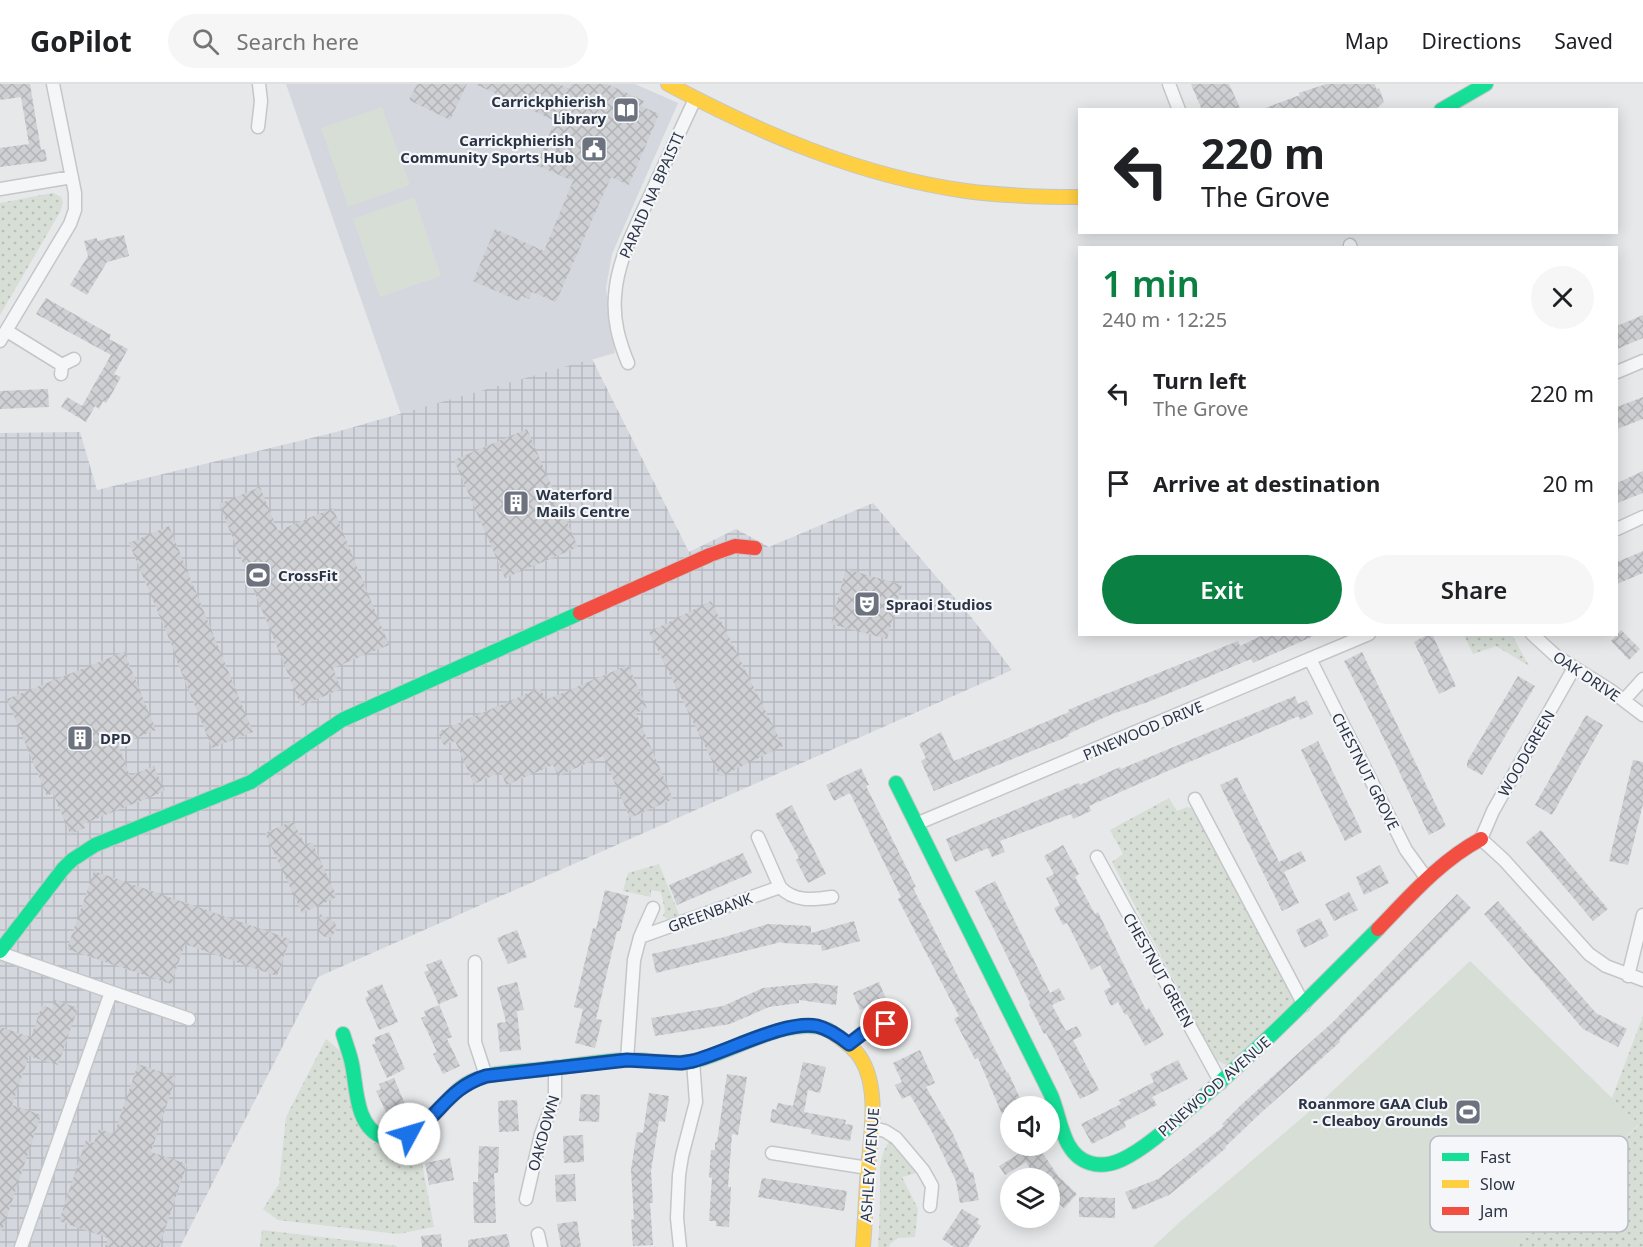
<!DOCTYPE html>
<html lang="en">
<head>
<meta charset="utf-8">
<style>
  body { margin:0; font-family:"Noto Sans",sans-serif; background:#f6f6f6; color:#202124; height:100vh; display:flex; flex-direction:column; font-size:22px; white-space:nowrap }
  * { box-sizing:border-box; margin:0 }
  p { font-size:20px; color:#757577 }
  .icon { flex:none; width:33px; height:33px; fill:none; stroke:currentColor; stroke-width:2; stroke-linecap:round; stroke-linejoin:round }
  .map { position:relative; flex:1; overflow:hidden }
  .side { position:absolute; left:1078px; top:162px; width:540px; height:390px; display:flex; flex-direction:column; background:#fff; border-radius:0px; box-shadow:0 3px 15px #0003 }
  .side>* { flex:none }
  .banner { position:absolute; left:1078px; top:24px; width:540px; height:126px; border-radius:0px; box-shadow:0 3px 15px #0003; background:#fff; color:#202124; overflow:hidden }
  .buttons { position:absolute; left:1000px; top:1012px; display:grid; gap:12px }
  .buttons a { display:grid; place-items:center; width:60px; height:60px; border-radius:50%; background:#fff; box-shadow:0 3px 15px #0003; font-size:30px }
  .pin { position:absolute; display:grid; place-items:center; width:51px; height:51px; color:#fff; margin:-26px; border:3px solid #fff; border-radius:50%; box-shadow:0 2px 6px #0007 }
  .me { position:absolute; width:66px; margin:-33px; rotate:51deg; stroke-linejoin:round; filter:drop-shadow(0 0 4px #0008) }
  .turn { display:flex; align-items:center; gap:21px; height:126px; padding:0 24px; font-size:27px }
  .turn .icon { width:78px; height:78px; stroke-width:2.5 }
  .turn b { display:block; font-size:42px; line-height:51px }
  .round { display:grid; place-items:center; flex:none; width:63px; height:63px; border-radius:32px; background:#f6f6f6 }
  .overview { display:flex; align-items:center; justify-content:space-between; height:102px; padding:0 24px }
  h1 { font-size:36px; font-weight:600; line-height:45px; color:#0b8043 }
  .button { display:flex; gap:12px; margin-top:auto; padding:12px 24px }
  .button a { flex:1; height:69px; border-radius:36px; background:#0b8043; color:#fff; font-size:24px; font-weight:600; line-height:69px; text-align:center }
  .button a+a { background:#f6f6f6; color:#202124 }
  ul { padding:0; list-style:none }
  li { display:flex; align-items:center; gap:18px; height:90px; padding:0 24px }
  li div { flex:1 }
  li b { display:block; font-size:22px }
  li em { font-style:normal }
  header { display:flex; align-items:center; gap:36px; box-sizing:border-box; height:84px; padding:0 30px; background:#fff; border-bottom:2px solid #e0e0e0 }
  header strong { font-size:28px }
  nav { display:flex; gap:33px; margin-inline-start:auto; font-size:21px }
  .search { width:420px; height:54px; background:#f6f6f6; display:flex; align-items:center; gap:15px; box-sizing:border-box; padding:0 21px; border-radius:33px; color:#757577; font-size:22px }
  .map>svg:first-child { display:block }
</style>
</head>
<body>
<header>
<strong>GoPilot</strong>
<div class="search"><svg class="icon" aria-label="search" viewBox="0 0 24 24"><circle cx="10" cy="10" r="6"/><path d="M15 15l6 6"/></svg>Search here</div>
<nav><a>Map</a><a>Directions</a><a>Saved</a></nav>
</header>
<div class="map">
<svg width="1643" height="1163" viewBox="0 0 1643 1163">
  <defs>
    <pattern id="industrial-grid" width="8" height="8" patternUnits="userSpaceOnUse" patternTransform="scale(1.5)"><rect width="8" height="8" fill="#d4d7dd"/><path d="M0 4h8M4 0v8" fill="none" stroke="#b6b9bf"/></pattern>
    <pattern id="grass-dots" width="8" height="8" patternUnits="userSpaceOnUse" patternTransform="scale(1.5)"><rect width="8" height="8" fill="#d6ded6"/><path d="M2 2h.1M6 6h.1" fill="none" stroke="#b8bfb9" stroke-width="1.8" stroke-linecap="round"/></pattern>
    <pattern id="building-cross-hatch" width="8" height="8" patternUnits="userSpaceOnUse" patternTransform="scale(1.5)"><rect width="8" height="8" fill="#ced0d3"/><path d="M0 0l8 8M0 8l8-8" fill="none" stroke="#b1b3b6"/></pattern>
  </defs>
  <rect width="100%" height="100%" fill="#e6e8ea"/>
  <path fill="#d4d7dd" d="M286,0H635L678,19L612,170L606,204L615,269L401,330Z"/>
  <path fill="url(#industrial-grid)" d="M592,275L689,468L736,445L769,463L873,419L971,533L1012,586L318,893L180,1163H0V349L80,348L97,406L336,348Z"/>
  <path fill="url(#grass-dots)" d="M53,109L61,113L63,118L60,128L0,231V119Z
    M1464,551H1512L1529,582L1496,562L1473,570Z
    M1169,714L1177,727L1187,723L1196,726L1295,919L1230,983L1216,976L1112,778L1123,770L1110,746Z
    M659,780L680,833L669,836L663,832L665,827L661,808L651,806V813L623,807L628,789Z
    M1643,932V1163H1516L1639,1041L1612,1014Z
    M326,955L346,972L351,1018L373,1059L392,1061L417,1053L434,1143L398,1150L278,1136L263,1125L279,1100L286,1033Z
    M889,1057L917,1089L902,1093L918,1125L915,1153L898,1154L890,1160L889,1163H878C879,1146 880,1128 880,1111C881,1088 877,1078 889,1057Z
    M262,1146L397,1162V1163H260Z"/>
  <path fill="#d6ded6" d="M382,23L410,101L348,123L321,44Z
    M414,113L441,192L380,213L353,135Z
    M1470,877L1639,1040L1516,1163H1153L1182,1136L1323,1016Z"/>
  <path fill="url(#building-cross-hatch)" d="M0,0H30L41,66L45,65L47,77L0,83V64L29,60L21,13L0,16Z
    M417,0H467L450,36L409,16Z
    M475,0H559L569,5L571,0H607L644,17L641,22L659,30L629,101L611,93L556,218L532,208L529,215L522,212L519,217L473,197L495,145L544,167L573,97L536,81L555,37Z
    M1191,0H1229L1241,26H1202Z
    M1326,0H1375L1376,5L1379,4L1384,18L1375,26H1265V24L1300,11L1299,9Z
    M124,151L129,172L107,178L87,211L70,201L88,172L84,157L97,154V157Z
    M46,214L111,251L109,255L128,265L114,290L121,293L111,311L106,319L103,317L99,325L95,322L86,338L61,323L67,313L82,322L111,271L36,230Z
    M1643,231V254L1617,265V242Z
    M48,305L49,323L0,325V307Z
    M1643,313V335L1617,345V323Z
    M527,345L578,463L505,494L454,376Z
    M1643,387V409L1617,419V399Z
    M260,403L278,447L333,424L389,561L333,584L341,605L301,622L219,420Z
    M169,442L253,648L212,664L174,570L175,569L129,459Z
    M1643,467V489L1617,500V478Z
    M846,485L902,501L887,555L831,540Z
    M711,517L783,662L720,693L649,548Z
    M1621,546L1640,565L1629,576L1611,557Z
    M1265,550H1318L1253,579L1251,575L1148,618L1112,630L1068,650L1069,652L934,707L921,677L926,674L919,660L941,648L954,677L1069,628L1068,626L1096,614L1238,557L1240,562Z
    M1429,550H1432L1456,602L1439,610L1414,558Z
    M124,568L156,646L118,661L130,692L154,682L165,707L83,740L85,744L70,750L53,709L47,712L7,615Z
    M1362,568L1446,742L1429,751L1381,649L1344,577Z
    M628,581L647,624L636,629L673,715L630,734L603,672L558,692L553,681L506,701L501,688L474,700L455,657L444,661L438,648L540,604L546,616Z
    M1518,592L1535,602L1482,691L1467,683V678Z
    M1295,612L1298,620L1307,616L1313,630L1300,636L1299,632L1170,686L1089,722L1091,727L1073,735L1071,730L1000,757L1005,768L992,773L988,764L955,778L946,755L1079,699L1080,701L1120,683L1121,685Z
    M1586,631L1603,641L1552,731L1535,721Z
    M1318,657L1362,748L1345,757L1301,666Z
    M1633,676L1643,678V720L1628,781L1609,777Z
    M861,684L869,701L866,702L916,803L913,804L1007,989L1008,988L1024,1023H1011V1051L978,974L975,975L954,935L959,932L898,815L901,813L850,709L834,717L826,701Z
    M1237,693L1279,778L1301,767L1306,777L1284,788L1299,819L1282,827L1220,701Z
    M792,721L826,790L808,799L796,776L799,774L775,730Z
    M293,737L305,761L312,758L337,813L302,829L265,749Z
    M1541,746L1608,825L1593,837L1526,758Z
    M1063,761L1079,790L1075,793L1095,830L1098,828L1137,908L1146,926L1149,924L1164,951L1145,962L1127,930L1125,931L1118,918L1111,922L1104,907L1111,903L1100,881L1091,886L1067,839L1063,841L1054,824L1060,821L1046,794L1054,790L1044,772Z
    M743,769L752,789L677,821L669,801Z
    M1380,781L1389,799L1364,811L1356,793Z
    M94,787L290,855L277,892L185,860L171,900L67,865Z
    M995,797L1050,909L1059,904L1065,915L1052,921L1066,947L1077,942L1082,952L1073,956L1099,1006L1080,1015L1046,949L1044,950L1029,920L1030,919L975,807Z
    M605,806L629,812L620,847H617L596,935L602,936L595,964L575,959L583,925L574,923L593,844L596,845Z
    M1349,808L1358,826L1334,837L1325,820Z
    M1457,810L1471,824L1339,956L1340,958L1263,1027L1225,1063L1226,1064L1195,1090L1169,1111L1133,1126L1125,1108L1158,1095L1224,1042L1222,1040L1241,1021L1334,937Z
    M1498,817L1596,929L1627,945L1618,963L1583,945L1484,830Z
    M320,830L335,839L337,845L331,853H325L318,847Z
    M1320,834L1329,852L1304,864L1296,846Z
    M854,837L860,857L822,867L821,861L782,859L781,858L656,889L652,870L721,854L768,840L811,842V849Z
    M517,846L527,873L508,880L497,854Z
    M441,875L458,912L439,920L452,953L447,955L460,982L443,990L433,970L437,968L421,934L426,932L424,927L439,921L424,888L429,886L426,881Z
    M517,898L524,926L517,927L521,966L500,968L497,939L506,938L497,903Z
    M879,898L886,915L860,926L853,909Z
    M814,899L838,902L836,921L799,916V919L769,923L730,940L655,952L651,934L723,922L763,904Z
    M382,900L398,938L379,946L365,914L369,912L367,907Z
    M55,916L78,924L58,981L29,972L12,1021L41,1031L2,1147H0V943L31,953L42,921L52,925Z
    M389,948L405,985L387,994L372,961L376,959L374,954Z
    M920,966L935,999L926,1003L953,1050L970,1088H973L979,1116L960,1119L956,1097L932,1048L910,1011L902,1015L895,1001L902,998L893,979Z
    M1178,976L1188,995L1152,1013L1157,1021L1124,1038L1126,1043L1092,1060L1081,1040L1121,1020L1119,1016L1154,998L1150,990Z
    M803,978L826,983L820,1009L808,1006L804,1028L846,1036L845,1040L853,1041L850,1057L811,1050L812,1046L770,1038L772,1025L776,1026L778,1019L793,1022Z
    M138,980L176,993L151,1068L187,1080L159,1163H105L108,1154L59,1137L86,1056L94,1059L99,1045L114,1050Z
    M727,990L747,993L738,1051L732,1050L728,1103H731L729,1143L716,1142V1137H709L712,1094L709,1093L711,1066H715V1058H717Z
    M394,994L410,1032L396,1038L393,1032L389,1034L376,1007L381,1005L379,1000Z
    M649,1009L669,1012L665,1038L659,1037L651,1087L653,1119H650L653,1161L633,1162L631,1136L634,1135L631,1086L637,1048L643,1049Z
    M581,1010L600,1011L599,1038L579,1037Z
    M517,1016L519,1047L499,1048L498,1017Z
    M583,1051L584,1078L564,1079L563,1052Z
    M479,1062L499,1063L498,1089H494L496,1139H474L473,1098H478Z
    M1016,1062H1038L1058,1092L1077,1110L1064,1124L1050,1112V1095H1037L1026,1078L1005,1091L999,1082L1020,1069Z
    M450,1074L454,1096L429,1101L425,1079Z
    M575,1090L576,1117L556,1118L555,1091Z
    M762,1094L847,1107L844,1127L758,1113Z
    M1079,1113L1115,1114V1134L1079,1133Z
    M962,1125L979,1135L977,1139L981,1142L968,1163H954L942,1155Z
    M577,1137L581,1163H561L557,1140Z
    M441,1150L442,1163H422L421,1152Z
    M507,1150L510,1163H468V1156Z"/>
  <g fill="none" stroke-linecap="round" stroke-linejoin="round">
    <defs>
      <path id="street" d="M1169,0L1179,26
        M258,43L261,17L259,0
        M0,105L72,93
        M1350,161L1351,164
        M7,247L62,281
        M0,257L70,140L75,126V109L53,0
        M628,279C619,257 613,236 615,212C617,178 634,146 648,116C664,82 679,49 695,15
        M1617,288L1643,277
        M61,290L62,281L74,275
        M1617,445L1643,433
        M1532,550L1556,572L1610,606L1643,631
        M1310,575L1406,766L1427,795
        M1574,584L1493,727L1481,755L1504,776L1589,870L1606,882L1643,896
        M1624,616L1643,595
        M1195,715L1304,921
        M916,740L1369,550
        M758,753L780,803C794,818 813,816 832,813
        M1097,773L1221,999
        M640,853L780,803
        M0,869L111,908L21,1163
        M475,878V958L486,992
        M1628,892L1643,831
        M111,908L189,935
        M849,960L862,949L886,940
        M627,976L634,876L640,853L653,824
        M873,1044L885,1047L896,1054L923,1086L932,1102L930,1122
        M772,1069L868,1084
        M526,1115L541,1050L555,1013V983
        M538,1150L541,1163
        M680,1163L677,1134L679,1091L682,1072L696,1018L693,977"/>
      <path id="fast" d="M1441,26L1486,0
        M896,699L1051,1011C1061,1034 1062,1071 1090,1079C1100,1082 1112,1080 1121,1076C1145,1065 1171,1041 1190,1024C1257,968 1317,906 1378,845
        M0,867L63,785L72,776L95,761L251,698L342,636L580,529
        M343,950C346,960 350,970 352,980C357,1004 355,1041 382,1053C415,1067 444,1010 470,998C492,987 521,988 545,985C572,982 599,977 626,976C647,975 670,981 690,978C731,970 790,929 828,946"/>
      <path id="slow" d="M668,0C762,50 860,92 966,107C1004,112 1042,113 1080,113
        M828,946C839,953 849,960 857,969C881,999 871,1050 868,1085C866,1111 865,1137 863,1163"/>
      <path id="jam" d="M580,529L710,471L735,462L755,464
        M1378,845C1410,812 1440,777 1481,755"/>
    </defs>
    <use href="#street" stroke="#c4c6c8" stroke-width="15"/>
    <use href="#fast" stroke="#c4c6c8" stroke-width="16"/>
    <use href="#slow" stroke="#c4c6c8" stroke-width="16"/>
    <use href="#jam" stroke="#c4c6c8" stroke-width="16"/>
    <use href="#street" stroke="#f5f6f7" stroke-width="12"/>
    <use href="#fast" stroke="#16e098" stroke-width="14"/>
    <use href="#slow" stroke="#ffcf43" stroke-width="14"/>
    <use href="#jam" stroke="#f24e42" stroke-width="14"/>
  </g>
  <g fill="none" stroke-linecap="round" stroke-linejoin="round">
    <defs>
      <path id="route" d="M409,1050C441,1032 446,1005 486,992L627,976L681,979L693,977C727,968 785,936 817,942C829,945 839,952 849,960L862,950L886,940"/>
    </defs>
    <use href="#route" stroke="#114b97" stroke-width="15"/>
    <use href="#route" stroke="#1a73e8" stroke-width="10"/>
  </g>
  <defs>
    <symbol id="library-square" viewBox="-11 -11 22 22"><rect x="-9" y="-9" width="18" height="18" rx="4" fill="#6c737f" stroke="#f4f6f9"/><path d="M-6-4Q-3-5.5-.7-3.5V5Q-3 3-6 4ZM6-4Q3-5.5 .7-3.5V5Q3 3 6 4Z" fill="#fff"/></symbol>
    <symbol id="civic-square" viewBox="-11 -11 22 22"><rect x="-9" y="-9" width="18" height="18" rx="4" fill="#6c737f" stroke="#f4f6f9"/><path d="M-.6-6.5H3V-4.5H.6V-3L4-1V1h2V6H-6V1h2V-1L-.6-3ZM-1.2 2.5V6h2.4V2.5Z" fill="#fff"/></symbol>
    <symbol id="building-square" viewBox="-11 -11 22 22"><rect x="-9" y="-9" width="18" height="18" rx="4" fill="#6c737f" stroke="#f4f6f9"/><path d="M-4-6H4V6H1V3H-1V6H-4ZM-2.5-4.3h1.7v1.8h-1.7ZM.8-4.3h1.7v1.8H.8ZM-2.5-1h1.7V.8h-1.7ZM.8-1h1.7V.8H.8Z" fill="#fff"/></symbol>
    <symbol id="stadium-square" viewBox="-11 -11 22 22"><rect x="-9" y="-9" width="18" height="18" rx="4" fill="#6c737f" stroke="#f4f6f9"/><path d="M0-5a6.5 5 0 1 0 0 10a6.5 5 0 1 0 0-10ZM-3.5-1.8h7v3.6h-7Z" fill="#fff"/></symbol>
    <symbol id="theatre-square" viewBox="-11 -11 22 22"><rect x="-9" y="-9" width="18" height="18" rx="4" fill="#6c737f" stroke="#f4f6f9"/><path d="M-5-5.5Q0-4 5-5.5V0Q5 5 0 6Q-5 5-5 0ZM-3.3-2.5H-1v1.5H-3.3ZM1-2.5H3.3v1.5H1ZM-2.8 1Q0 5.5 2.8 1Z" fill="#fff"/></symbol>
  </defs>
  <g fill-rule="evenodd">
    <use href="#library-square" x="611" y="11" width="30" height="30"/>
    <use href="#civic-square" x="579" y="50" width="30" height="30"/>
    <use href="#building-square" x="501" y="404" width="30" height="30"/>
    <use href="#stadium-square" x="243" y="476" width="30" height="30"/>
    <use href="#theatre-square" x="852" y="505" width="30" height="30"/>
    <use href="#building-square" x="65" y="639" width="30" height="30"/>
    <use href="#stadium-square" x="1453" y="1013" width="30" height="30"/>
  </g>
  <g text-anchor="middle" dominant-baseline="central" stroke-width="4.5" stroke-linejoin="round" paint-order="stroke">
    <g font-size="15" font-weight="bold" fill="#2b3445" stroke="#f4f6f9" text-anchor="start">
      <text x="606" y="17" text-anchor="end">Carrickphierish<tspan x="606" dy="17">Library</tspan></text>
      <text x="574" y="56" text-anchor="end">Carrickphierish<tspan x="574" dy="17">Community Sports Hub</tspan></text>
      <text x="536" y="410">Waterford<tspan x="536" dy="17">Mails Centre</tspan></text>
      <text x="278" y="491">CrossFit</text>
      <text x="886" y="520">Spraoi Studios</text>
      <text x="100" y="654">DPD</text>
      <text x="1448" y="1019" text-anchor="end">Roanmore GAA Club<tspan x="1448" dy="17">- Cleaboy Grounds</tspan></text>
    </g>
    <g font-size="15" fill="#2b3445" stroke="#f4f6f9">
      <text transform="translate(651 111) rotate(-66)">PARAID NA BPAISTI</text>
      <text transform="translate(1587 592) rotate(34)">OAK DRIVE</text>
      <text transform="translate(1143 646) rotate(-23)">PINEWOOD DRIVE</text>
      <text transform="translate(1526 669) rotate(-60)">WOODGREEN</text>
      <text transform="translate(1366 687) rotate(63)">CHESTNUT GROVE</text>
      <text transform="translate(710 828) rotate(-20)">GREENBANK</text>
      <text transform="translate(1159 886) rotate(61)">CHESTNUT GREEN</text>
      <text transform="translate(1214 1002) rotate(-41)">PINEWOOD AVENUE</text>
      <text transform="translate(543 1049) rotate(-74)">OAKDOWN</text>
      <text transform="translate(869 1081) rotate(-86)">ASHLEY AVENUE</text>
    </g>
  </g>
  <rect x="1430" y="1052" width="198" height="96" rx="9" fill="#f4f6f9" stroke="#b8bcc3" stroke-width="1.5"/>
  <rect x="1442" y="1069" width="27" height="8" fill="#16e098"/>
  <rect x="1442" y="1096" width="27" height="8" fill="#ffcf43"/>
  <rect x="1442" y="1123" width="27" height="8" fill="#f24e42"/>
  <g font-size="16" fill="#2b3445">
    <text x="1480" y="1079">Fast</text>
    <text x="1480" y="1106">Slow</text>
    <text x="1480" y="1133">Jam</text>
  </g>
</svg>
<div class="buttons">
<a><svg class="icon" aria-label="sound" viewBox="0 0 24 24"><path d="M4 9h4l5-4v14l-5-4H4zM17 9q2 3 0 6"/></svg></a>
<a><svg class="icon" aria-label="layers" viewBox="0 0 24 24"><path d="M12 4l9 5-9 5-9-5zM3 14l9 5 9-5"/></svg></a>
</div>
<div class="pin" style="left:886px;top:940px;background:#d93025"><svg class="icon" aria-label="arrive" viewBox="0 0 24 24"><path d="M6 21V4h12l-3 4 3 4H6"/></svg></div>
<svg class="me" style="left:409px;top:1050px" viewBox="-20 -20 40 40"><circle r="19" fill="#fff"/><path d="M0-13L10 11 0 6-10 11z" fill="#1a73e8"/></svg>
<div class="banner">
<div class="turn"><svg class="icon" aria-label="left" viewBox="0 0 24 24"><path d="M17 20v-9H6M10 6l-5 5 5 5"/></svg><div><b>220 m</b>The Grove</div></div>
</div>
<section class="side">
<div class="overview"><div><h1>1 min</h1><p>240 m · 12:25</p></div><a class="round"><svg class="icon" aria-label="close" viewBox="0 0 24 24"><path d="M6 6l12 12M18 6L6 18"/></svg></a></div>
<ul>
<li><svg class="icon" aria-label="left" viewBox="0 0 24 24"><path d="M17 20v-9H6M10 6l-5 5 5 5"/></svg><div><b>Turn left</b><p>The Grove</p></div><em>220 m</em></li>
<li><svg class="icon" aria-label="arrive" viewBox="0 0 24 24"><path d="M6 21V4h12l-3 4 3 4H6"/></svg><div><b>Arrive at destination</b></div><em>20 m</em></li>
</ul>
<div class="button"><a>Exit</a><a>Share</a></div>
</section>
</div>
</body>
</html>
